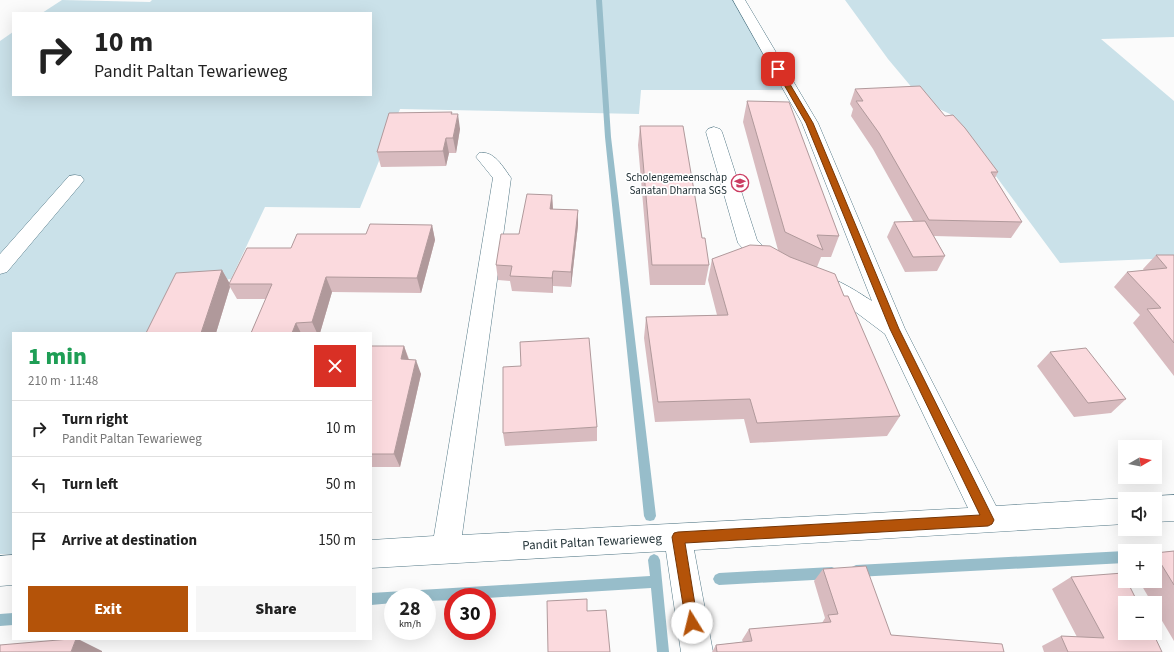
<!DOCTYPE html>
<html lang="en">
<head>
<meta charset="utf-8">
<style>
  body { margin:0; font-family:"Source Sans 3",sans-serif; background:#f6f6f6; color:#222; height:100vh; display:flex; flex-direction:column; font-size:15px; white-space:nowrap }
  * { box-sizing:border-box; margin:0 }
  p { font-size:13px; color:#767676 }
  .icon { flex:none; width:22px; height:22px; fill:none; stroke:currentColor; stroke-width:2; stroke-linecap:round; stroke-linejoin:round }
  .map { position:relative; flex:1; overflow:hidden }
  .panel { position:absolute; left:12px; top:332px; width:360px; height:308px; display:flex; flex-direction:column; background:#fff; border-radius:0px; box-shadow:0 4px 16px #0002 }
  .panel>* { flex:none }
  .top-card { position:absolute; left:12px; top:12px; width:360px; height:84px; border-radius:0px; box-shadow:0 4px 16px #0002; background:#fff; color:#222; overflow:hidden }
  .needle { width:26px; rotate:81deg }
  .tools { position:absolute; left:1118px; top:440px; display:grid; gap:8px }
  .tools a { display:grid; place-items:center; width:44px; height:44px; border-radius:0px; background:#fff; box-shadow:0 4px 16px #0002; font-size:20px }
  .speed { position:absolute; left:384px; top:588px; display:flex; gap:8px; font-size:20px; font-weight:700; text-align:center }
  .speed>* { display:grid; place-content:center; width:52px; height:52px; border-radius:50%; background:#fff; box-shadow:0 4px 16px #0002; line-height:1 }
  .speed small { font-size:10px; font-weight:400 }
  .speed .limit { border:6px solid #d22; background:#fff; color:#111 }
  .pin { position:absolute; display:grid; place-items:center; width:34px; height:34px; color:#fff; margin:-17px; border-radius:8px; box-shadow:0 2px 6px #0006 }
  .me { position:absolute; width:44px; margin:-22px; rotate:351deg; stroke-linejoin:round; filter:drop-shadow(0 0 3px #0008) }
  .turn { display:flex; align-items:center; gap:14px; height:84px; padding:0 16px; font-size:18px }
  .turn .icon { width:52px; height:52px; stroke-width:2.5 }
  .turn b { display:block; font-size:28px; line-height:34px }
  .round { display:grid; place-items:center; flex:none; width:42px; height:42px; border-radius:0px; background:#f6f6f6 }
  .overview { display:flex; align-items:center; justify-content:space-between; height:68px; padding:0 16px }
  h1 { font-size:24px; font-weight:800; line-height:30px; color:#1e9e55 }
  .cta { display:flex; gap:8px; margin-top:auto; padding:8px 16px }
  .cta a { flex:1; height:46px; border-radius:0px; background:#b45309; color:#fff; font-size:16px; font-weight:800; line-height:46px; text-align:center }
  .cta a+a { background:#f6f6f6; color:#222 }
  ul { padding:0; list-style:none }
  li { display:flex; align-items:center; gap:12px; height:56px; padding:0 16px; border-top:1px solid #e0e0e0 }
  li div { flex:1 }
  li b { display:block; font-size:15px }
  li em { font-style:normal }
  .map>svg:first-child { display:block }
</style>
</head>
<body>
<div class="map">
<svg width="1174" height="652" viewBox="0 0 1174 652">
  <rect width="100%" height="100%" fill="#fbfbfb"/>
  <path fill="#cae1e9" d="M62,0L150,2L152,0H734L783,90H641L639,114L400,109L360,208L265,207L231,279L174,287L150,333H13V554H0V41L13,32V95H371V13H42Z
    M845,0H1174V37L1101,39L1174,101V258L1060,263L950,114L924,102L888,59Z"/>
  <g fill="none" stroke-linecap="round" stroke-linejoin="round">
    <path fill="#97bdca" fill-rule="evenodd" d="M596,0H602L611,137L656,516L654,520L650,521L646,520L644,516L605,137Z
      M1125,551V563L856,577L852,575L850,571L852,567L856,565Z
      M654,554L658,556L660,560L669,652H657L651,588L487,598L453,597V600L427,601V597H393V603L371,605V593L650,576L648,560L650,556Z
      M832,567L836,569L838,573L836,577L832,579L719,585L715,583L713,579L715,575L719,573Z
      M13,613V625L0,626V614Z"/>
    <defs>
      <path id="minor" d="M733,0H745L818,123L905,329L996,506L1125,498L1127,499H1125V524L694,550L713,652H681L666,551L371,568V540L434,536L493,178L476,157L479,153C494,150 503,167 511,178L462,535L968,508L885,334L857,313L834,297L808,286L805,281L808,276C826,270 856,291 872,301L802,123Z
        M714,127L720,129L722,132L757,240L766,249L780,257L783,262L780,267L773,269L766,267L752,259L738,243L706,132L708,129Z
        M75,175L81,176L84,180L81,184L7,272L0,274V254L69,176Z
        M1174,495V521L1155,522V499H1148L1155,496Z
        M13,555V585L0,586V556Z"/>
    </defs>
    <use href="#minor" stroke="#547987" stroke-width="1"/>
    <use href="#minor" fill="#fff" fill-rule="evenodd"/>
  </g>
  <path fill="#d8bbbf" d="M855,89L945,116L998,172L995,178L1022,222L1011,238L934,236L945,256L937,271L905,272L887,237L894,222L913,221L873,149L851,116L853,109L850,104Z
    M747,101L839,236L831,257H821L817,267L844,296L900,416L887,436L750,443L744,419L655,422L644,338L646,317L717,315L708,280L712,259L778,250L743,122Z
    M452,112V114L460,129L456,153H449L446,166L381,167L377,152Z
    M640,126L702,238L709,265L705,285H650L638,145Z
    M552,195L553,209L578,210V225L571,287L553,286V293L512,291L510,281L498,280L496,265L519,234Z
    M432,225L435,240L421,293L332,292L320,333H251L266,299H237L230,287L216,333H146L222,270L229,283L291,248L366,234Z
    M1156,255H1174V376L1133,323L1140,315L1114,287L1127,272L1144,271L1143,269Z
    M371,346H404L409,359L421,374L400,467H371Z
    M1050,352L1126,399L1111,413L1074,417L1037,366Z
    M597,427V441L505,446L503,433Z
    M1174,551V641L1155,609V603H1152L1139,581H1155V553Z
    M823,569L891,635L1004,652H712L716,645L743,642L742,640L749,629L822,623L825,618L814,581Z
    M1071,577L1162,652H1044L1042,646L1061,636L1077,637L1052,589Z"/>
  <path fill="#b0999b" d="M458,114L460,129L456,153L453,138Z
    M446,138L449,153L446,166L443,151Z
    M552,195L553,210L550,209Z
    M578,210V225L571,287V272Z
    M432,225L435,240L421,293L417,278Z
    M222,270L230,284H229L230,287L216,333H201Z
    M553,271V293L552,278Z
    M326,277L332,292L320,333H317L312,322Z
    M296,323L301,333H292Z
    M404,346L409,361L401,359Z
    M416,360L421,374L400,467L394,454Z
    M76,639H78L102,651V652H71Z"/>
  <path fill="#fbdade" stroke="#b0999b" d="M920,86L945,116L953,115L965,128L998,172H991L1022,222L929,220L879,133L856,101H863L855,89Z
    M747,101L789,102L839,236L817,235L823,250L785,232Z
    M452,112L451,114H458L453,138H446L443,151L377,152L389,113Z
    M640,126H683L702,238H705L709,265H652Z
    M527,194L552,195L550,209L578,210L571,272L553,271L552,278L510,276L512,266L496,265L501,234H519Z
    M925,221L945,256L913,257L894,222Z
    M370,224L432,225L417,278L326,277L312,322L296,323L292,333H251L272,284H229L247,248H291L297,234H366Z
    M750,245L770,246L790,257L835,274L844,296H848L900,416L757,423L750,399L658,402L646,317L728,315L712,259Z
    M1156,255H1174V343L1147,309L1161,308L1127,272L1167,268Z
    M222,270L201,333H146L176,273Z
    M589,338L597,427L503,433V367L521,366L520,342Z
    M371,346H404L401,359L416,360L394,454H371Z
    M1086,348L1126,399L1088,403L1050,352Z
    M1174,551V585L1155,554V553Z
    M866,566L891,635L1002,644L1004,652H717L716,645L752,641L749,629L831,622L828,615L838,614L823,569Z
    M1123,573L1125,577V581H1127L1138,603H1125V633H1153L1162,652H1068L1061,636L1104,638L1071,577Z
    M587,599V611L606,610L610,652H548L547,601Z
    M70,639H76L71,652H0V645Z"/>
  <path fill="#b45309" stroke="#753606" d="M776,67L781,69L813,123L899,329L994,520L992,524L988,526L685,543L698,623L697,628L692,630L688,628L686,623L672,537L674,533L678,532L980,515L890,329L806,123L775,69Z"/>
  <defs>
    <symbol id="school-ring" viewBox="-11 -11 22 22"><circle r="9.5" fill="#fff" stroke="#cb3c61" stroke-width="1.5"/><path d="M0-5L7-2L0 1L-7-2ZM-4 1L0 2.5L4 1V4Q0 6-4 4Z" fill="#cb3c61"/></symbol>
  </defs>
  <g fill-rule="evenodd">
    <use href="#school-ring" x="730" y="173" width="20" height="20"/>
  </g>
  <g text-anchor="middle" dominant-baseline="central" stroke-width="3.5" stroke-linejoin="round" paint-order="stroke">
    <g font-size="11" fill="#1e2e33" stroke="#fff" text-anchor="end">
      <text x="727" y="177">Scholengemeenschap<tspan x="727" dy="13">Sanatan Dharma SGS</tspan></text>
    </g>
    <g font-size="13" fill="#1e2e33" stroke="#fff">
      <text transform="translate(592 542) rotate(-3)">Pandit Paltan Tewarieweg</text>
    </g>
  </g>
</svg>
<div class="tools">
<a><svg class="needle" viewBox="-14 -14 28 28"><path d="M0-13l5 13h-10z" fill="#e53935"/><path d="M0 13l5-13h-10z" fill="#767676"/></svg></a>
<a><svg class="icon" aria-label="sound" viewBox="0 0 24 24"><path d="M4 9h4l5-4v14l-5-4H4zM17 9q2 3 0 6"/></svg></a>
<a>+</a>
<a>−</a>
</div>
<div class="speed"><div>28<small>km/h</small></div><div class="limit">30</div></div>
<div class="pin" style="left:778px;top:69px;background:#d93025"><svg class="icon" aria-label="arrive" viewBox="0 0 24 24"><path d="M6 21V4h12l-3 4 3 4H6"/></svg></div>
<svg class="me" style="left:692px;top:623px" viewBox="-20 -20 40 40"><circle r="19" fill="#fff"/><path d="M0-13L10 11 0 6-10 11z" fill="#b45309"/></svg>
<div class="top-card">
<div class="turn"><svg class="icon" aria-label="right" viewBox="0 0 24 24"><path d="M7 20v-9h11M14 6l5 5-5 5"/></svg><div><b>10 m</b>Pandit Paltan Tewarieweg</div></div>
</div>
<section class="panel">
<div class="overview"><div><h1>1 min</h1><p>210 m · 11:48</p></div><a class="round" style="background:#d93025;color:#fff"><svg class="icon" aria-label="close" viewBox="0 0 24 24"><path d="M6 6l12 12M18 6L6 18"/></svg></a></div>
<ul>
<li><svg class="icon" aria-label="right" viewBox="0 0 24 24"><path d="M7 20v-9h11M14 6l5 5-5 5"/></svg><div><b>Turn right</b><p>Pandit Paltan Tewarieweg</p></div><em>10 m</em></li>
<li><svg class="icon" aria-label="left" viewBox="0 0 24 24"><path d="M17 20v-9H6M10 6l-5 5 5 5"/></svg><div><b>Turn left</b></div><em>50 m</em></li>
<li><svg class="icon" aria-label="arrive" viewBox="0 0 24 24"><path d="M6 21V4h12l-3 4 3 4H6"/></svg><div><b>Arrive at destination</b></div><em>150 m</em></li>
</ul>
<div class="cta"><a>Exit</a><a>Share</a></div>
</section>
</div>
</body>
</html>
